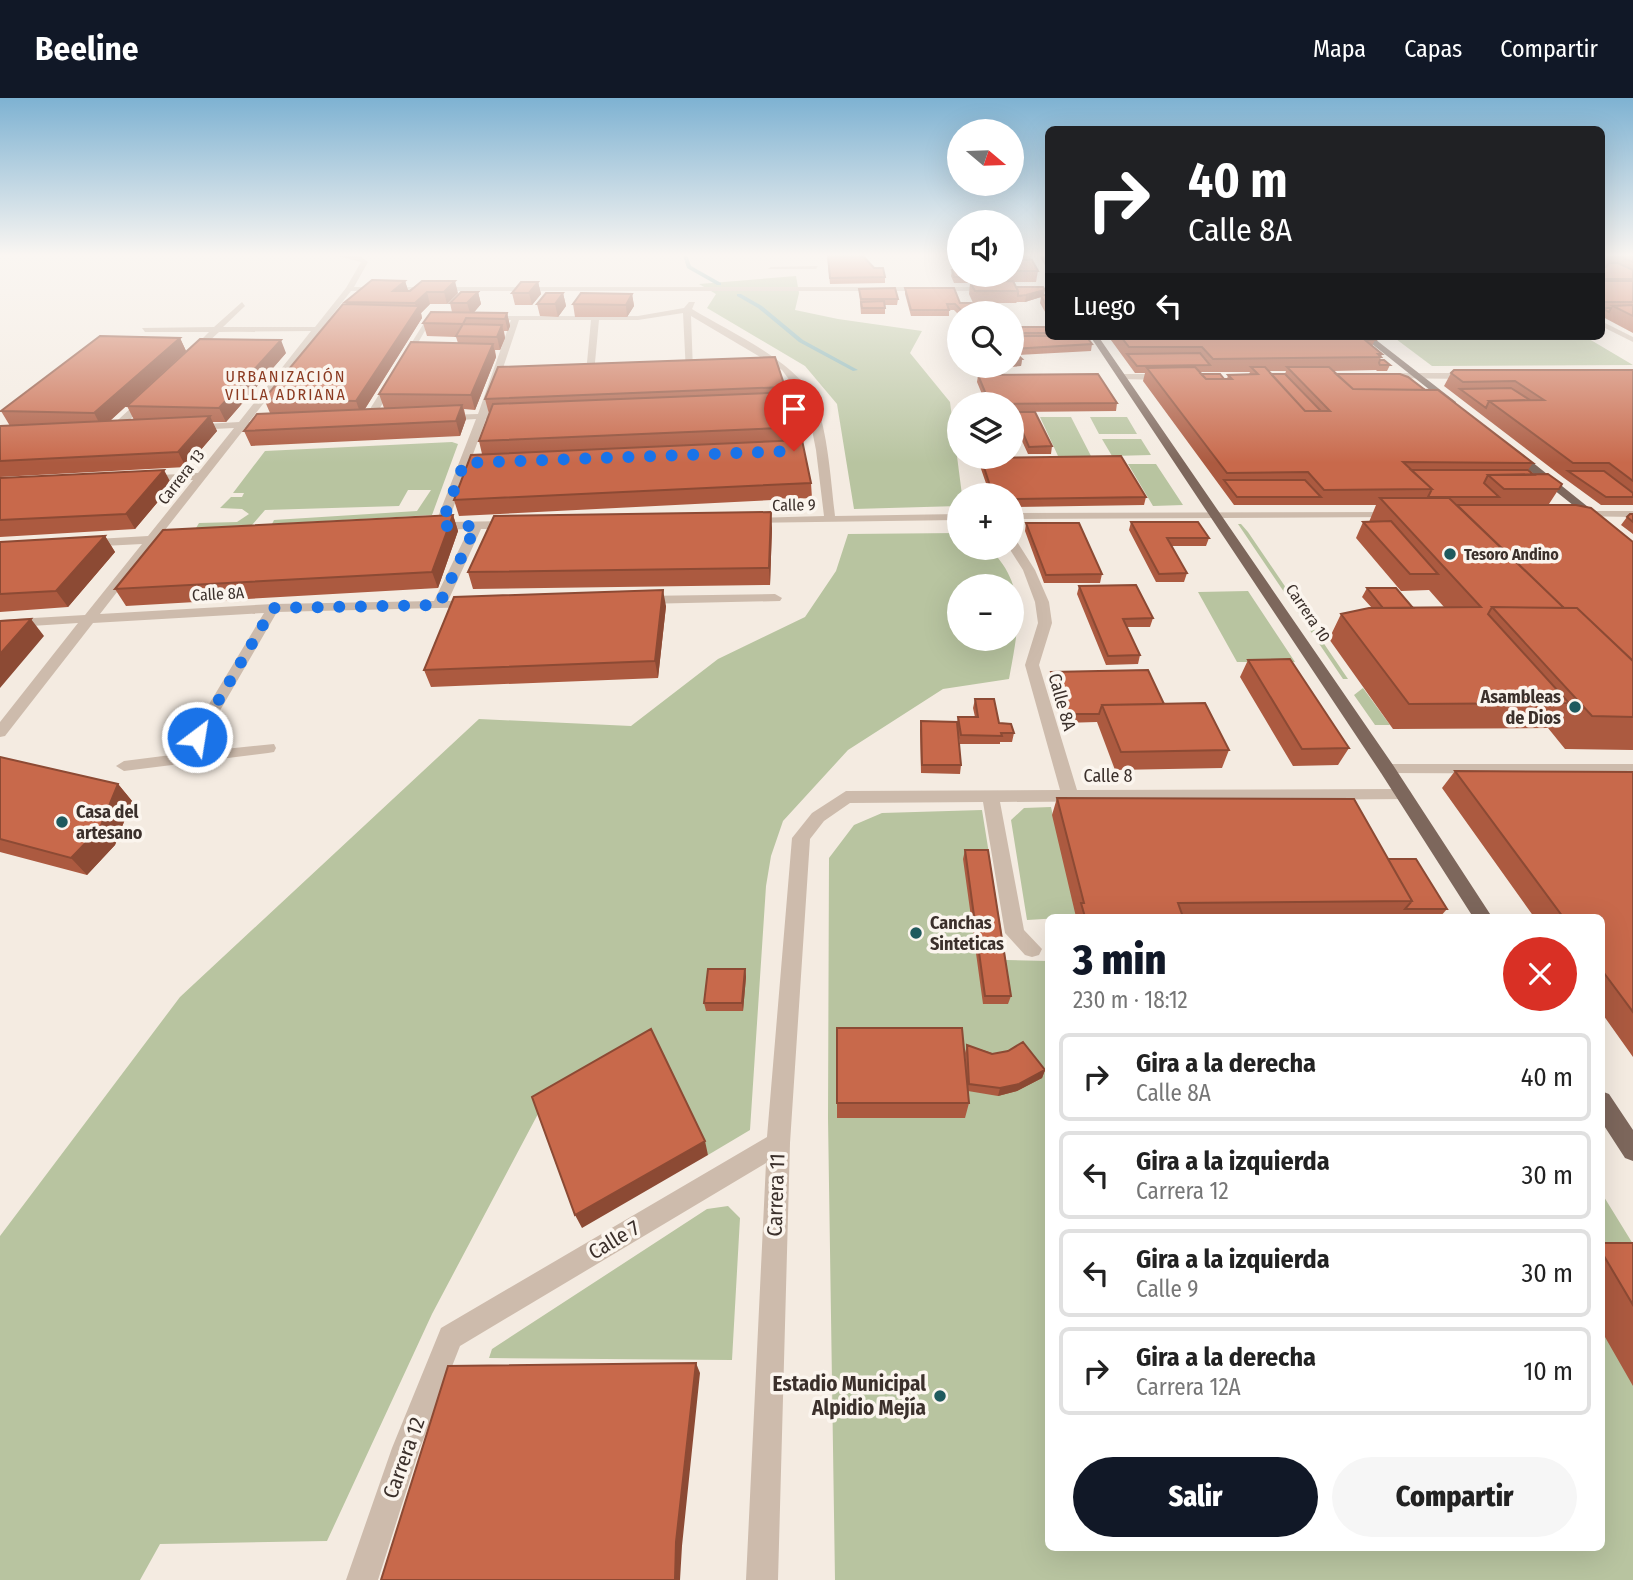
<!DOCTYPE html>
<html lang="es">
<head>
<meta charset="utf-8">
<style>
  body { margin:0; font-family:"Fira Sans Condensed",sans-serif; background:#f6f6f6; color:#222; height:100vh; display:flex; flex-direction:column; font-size:26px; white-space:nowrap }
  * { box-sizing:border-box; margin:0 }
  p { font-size:23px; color:#767676 }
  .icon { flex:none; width:38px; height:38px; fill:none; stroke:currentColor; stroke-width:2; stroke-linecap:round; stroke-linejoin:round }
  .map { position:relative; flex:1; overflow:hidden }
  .drawer { position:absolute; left:1045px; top:816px; width:560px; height:637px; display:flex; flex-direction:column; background:#fff; border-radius:10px; box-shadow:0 7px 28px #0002 }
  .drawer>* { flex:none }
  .guide { position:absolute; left:1045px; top:28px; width:560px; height:214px; border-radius:10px; box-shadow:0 7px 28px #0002; background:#202124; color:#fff; overflow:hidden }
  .needle { width:46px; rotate:109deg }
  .controls { position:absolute; left:947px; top:21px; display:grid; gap:14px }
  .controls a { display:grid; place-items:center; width:77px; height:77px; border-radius:50%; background:#fff; box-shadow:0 7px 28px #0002; font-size:35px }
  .pin { position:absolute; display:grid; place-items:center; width:60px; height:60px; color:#fff; margin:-72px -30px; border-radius:50% 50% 50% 0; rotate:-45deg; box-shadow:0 0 7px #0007 }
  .pin .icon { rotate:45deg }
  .me { position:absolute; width:77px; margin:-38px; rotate:31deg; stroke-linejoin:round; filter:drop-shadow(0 0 5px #0008) }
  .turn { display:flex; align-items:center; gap:24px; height:147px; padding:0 28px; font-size:32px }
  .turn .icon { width:91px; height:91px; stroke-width:2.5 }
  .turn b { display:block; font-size:49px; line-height:60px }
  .then { display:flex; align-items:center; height:66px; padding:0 28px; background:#0003; gap:14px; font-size:26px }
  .round { display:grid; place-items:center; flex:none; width:74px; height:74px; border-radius:37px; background:#f6f6f6 }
  .head { display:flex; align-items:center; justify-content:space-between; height:119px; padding:0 28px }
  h1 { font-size:42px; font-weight:800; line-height:52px; color:#111827 }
  .cta { display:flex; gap:14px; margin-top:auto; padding:14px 28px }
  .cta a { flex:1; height:80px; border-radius:42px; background:#111827; color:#fff; font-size:28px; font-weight:800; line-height:80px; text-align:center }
  .cta a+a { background:#f6f6f6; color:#222 }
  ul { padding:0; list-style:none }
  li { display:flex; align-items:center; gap:21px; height:88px; margin:0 14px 10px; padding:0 14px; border:4px solid #e0e0e0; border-radius:10px }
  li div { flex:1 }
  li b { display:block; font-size:26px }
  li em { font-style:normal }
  header { display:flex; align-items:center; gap:42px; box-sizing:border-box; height:98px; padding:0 35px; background:#111827; color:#fff }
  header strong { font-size:33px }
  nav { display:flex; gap:38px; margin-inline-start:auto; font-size:24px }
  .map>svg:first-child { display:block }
</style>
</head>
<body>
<header>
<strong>Beeline</strong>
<nav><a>Mapa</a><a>Capas</a><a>Compartir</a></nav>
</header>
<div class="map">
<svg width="1633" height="1482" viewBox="0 0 1633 1482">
  <rect width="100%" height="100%" fill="#f4ebe1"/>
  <path fill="#b8c4a0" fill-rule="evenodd" d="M796,178L799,195L795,212L838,221L922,233L910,255L950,304L962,397H959V408L854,411L837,306L805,268L707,210L716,196L699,186Z
    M1392,238H1584L1633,267L1432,268Z
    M1040,319H1071L1091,358H1058Z
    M1090,319H1127L1137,336H1099Z
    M1102,341H1141L1151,357L1112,358Z
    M452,344L458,346L432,417L272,426L274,422L417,413L431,392H408L399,408L265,412L252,427L196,430L199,425L237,424L249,416L242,411L220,410L231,399H242L244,395H233L265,353Z
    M1128,366H1156L1183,407L1153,408Z
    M1238,426H1241L1248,434L1348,581H1343Z
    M959,435V450H989C1029,489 1018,531 1009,581L943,591L848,652L783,723L771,758L766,788L750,1032L708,1057L655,947L539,1014L432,1216L327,1443L160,1446L140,1482H0V1138L180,899L479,621L631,628L718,561L805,519L836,473L848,436ZM959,488H1012V541H959Z
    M1248,493L1295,564H1237L1198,494Z
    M1363,590L1390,627H1375L1354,597Z
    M1051,709L1077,819L1027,822L1011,722L1024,710Z
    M982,712L1006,862L1048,863V1449H1601V1094L1633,1146V1482H835L828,1020L829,760L854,727L882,715Z
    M728,1108L740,1120L732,1262L489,1260L492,1251L707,1111Z"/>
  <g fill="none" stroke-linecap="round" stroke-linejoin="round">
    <path fill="#7fb0b2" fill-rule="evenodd" d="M683,157H687L691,168L721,185V187H717L687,170Z
      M737,196H741L762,208L803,242L858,272L853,273L799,244L758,210L737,198Z"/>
    <path fill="#cdbbac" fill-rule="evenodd" d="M334,157L361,159L368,164L354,189H992L996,191L992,193H351L249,324L273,323L276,324V328L245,330L161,437H182V443L155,445L100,516L273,506L434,503L469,431L434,432L428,428L436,424L476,321L444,323L439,320L444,317L478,316L511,222H484L487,218H638L684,210L689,204H695L692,211C728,233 800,265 816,305C828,335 831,385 835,418L959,416V422L744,425V421L748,420L824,418L816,352L807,307L773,309L768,306L773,303L804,302L782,272L691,218L693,273L686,275L683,215L638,222H599L594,275L590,278L586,275L591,222H519L488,315L511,314L516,317L511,320L486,321L448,424L514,423L520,427L514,431H481L448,503L474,502L481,506L479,509L277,514L196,654L274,646L276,650L274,654L268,655L124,673L116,668L124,663L179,656L264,515L93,525L5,638L0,639V624L78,525L0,530V522L85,517L142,446L84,449L78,445L80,442L148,438L193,382L146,383L141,380L142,378L198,375L234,330L192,332L187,329L189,327L239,324L311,233L219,234L192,259L189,254L209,234H145L142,230L214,229L242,204L245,208L223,229H315L346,190L361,164Z
      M818,168L816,171H768L771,169Z
      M429,217L433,219L373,322L365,324L363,322Z
      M1601,223L1633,239V244L1601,228Z
      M1381,275H1472L1476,278L1472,281L1378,280L1377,278Z
      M1122,276H1168L1172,279L1168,282L1119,281L1118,279Z
      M144,298L152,300L115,336H107V332Z
      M1577,413H1633V419L1573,418V414Z
      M1399,414V418L1395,419L1012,421V415Z
      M1012,441L1016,442L1035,472L1049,504L1052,525L1039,567L1077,692L1404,691L1410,693L1412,697L1410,701L1000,704L1024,832L1042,851L1039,857L1032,859L1025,857L1005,835L983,704L850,705L824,723L810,741L790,1045L778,1482H746L766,1065L460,1248L420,1350L378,1482H346L392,1350L441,1230L767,1039L792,740L812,715L846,693L1060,692L1025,567L1038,525L1035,504L1023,472L1009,450H1012Z
      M775,496L782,500L780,503L642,506L635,502L642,498Z
      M1387,666H1633V676L1381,675L1379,671L1381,667Z"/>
    <path fill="#7d675c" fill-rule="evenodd" d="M1039,157H1045L1048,170L1046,169Z
      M1090,238H1098L1393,667L1492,819H1473L1381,675Z
      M1362,238H1371L1456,304V308H1450Z
      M1509,352H1517L1633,445V455L1509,356Z
      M1601,993L1609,996L1633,1032V1063L1625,1060L1601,1023Z"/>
  </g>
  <path fill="#ac5a40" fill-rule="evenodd" d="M827,157H862L885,179V185L830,186Z
    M1012,157L1038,173L1036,184H1014L1016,189L1044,198L1048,196V219L1040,205L1041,199L1025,204H1017L1016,205H973L969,196L970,185H954L951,178L952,172L959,177H1012Z
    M1601,157H1633V235L1601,218Z
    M405,183L408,193L422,183L458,195L447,206H430L421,215L422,220L365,311L384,310L379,296L458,245L456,239L427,238L423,225L452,214L450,205L478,194L481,206L474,214L507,215L510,228L508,233H504L505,240L500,252H495L496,259L475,312L464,311L466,321L460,338L251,348L244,333L270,315L264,301L346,206L345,204Z
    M538,184L541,196L532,207H515L512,195Z
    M905,190L960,205L980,215H959V217L954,212H949V218H911L905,196Z
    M859,191L898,201L897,207H885V216H861Z
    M563,195L566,208L558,219L540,218L537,206Z
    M632,196L634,208L627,219H575L573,206Z
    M1012,229H1048V238L1092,246L1091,253L1018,257L1022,261L1021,268L1007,269L1005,268H1012Z
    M1108,238H1370L1375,242L1372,248L1382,256L1380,262L1390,267L1387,273H1377L1376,272L1333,273L1336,276L1425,292L1533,365L1528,372L1534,377L1562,386L1549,406L1633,444V652L1565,651L1548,630L1393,631L1329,541L1341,516L1372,510L1362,499L1367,490L1413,510L1444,509L1429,492L1401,493L1356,440L1363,424H1369L1376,407H1234L1143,283L1145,275H1135ZM1269,273H1286L1285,276H1271ZM1200,274H1250L1249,276L1228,277L1227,281L1201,276Z
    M180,240L186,253L110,323L134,322L127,308L286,255L226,324H212L217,333L186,369L0,379V328H10L1,313Z
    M1633,272V407H1601L1564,380L1444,288L1451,275Z
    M978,277L1117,305L1116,313L1012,314V306H986L977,284Z
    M785,289V294L802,329V343L811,385L812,400L459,418L454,402L482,356L479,343L489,316L485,301Z
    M1014,314L1052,348L1051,356H1028L1012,321Z
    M981,360L1146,399L1144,407L1012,409V397H990L980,368Z
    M0,380L172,387L135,431L0,439Z
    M1633,416V436L1621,427L1627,419Z
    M453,417L458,433L438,490L126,508L115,491Z
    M1131,424L1209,440L1206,448H1171L1187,475L1184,484H1156L1129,432Z
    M1026,425L1102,476L1100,485H1044L1025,433Z
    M772,430L770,487L473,491L468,474Z
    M105,438L115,454L68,509L0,514V444Z
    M1079,488L1153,520L1150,529H1127L1140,557L1138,566L1106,567L1077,496Z
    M666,508L658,580L431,589L424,572Z
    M1248,562L1349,650L1338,667L1293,668L1240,579Z
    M1051,574L1164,606L1229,652L1222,670L1115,672L1097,624L1063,625L1049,582Z
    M975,601L999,625L1014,635L1012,644H1000V646H960L958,634L961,667L960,676L921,675L920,632L921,623L957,626L958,619H975L973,610Z
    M0,659L118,686L132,703L115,747L87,777L0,754Z
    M1455,673L1633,674V959L1601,914V819H1534L1442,690Z
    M1057,700L1388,761L1447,811L1440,819H1076L1052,717Z
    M965,752L1011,898L1008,906H983L963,761Z
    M745,871L746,879L743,913H706L704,905Z
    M837,930L966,977L965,955L967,947L1045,972L1042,980L1017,993L998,998L968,993L969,1005L965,1020H837Z
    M1601,1145H1633V1288L1601,1232Z"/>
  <path fill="#8c4a34" d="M405,183L409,195L397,205L393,193Z
    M455,183L458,195L447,206L444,194Z
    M538,184L541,196L532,207L529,195Z
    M1045,192L1044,198L1025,204L1026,197Z
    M427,194L430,206L421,215L422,220L361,317L356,303L416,211L415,205Z
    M478,194L481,206L471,218L467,205Z
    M563,195L566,208L558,219L555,206Z
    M632,196L634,208L627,219L626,207Z
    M507,215L510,228L508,233L505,221Z
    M502,227L505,240L500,252L497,239Z
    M180,240L186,253L102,330L94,315Z
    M281,242L286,255L226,324L219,310Z
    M493,246L496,259L475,312L471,297Z
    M1022,261L1021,268L1007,269V268H1012V262Z
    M462,307L466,321L460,338L456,323Z
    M210,318L217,333L186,369L178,354Z
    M164,372L172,387L135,431L126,416Z
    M771,414L772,430L770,487L769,470Z
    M453,417L458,433L438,490L432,474Z
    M105,438L115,454L68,509L56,493Z
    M663,492L666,508L658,580L655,563Z
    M31,521L44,538L0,590V556Z
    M118,686L132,703L115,747L87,777L71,760Z
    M745,871L746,879L743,913L742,905Z
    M1045,972L1042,980L1017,993L998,998L1000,990Z
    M705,1043L708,1057L582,1130L575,1117Z
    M696,1265L700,1275L682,1448L680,1482H675L676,1444Z"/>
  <path fill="#c8694b" stroke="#8c4a34" stroke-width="2" d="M828,157H862L874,170H883L885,179L830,180Z
    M1012,157H1028L1031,162H1012Z
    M1601,157H1633V164L1621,159H1602L1610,163H1601Z
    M1012,162H1032L1038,173H1012Z
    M1609,165H1618L1633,172V181H1601V169H1606Z
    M952,172H959V177H995L996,178L954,179Z
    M372,182L405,183L393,193H410L422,183H455L444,194H427L415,205L345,204Z
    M1013,183L1018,193H975L970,184Z
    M1601,183H1633V204H1605L1601,202Z
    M521,184H538L529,195H512Z
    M1016,189H1043L1045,192L1026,197L1018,198V193Z
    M895,190L898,201H861L859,191Z
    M905,190H954L960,205H972L980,215H964L955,206H947L949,212H911Z
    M461,194H478L467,205H450Z
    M546,195H563L555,206H537Z
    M581,195L632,196L626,207L573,206Z
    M1048,196V210L1041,198Z
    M884,203L885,210H862L861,204Z
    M343,206L419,208L356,303L264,301Z
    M1633,207V218L1613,208Z
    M1602,210H1611L1609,214Z
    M431,214L507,215L505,221L466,220L463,226L502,227L497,239L456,238L463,226L423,225Z
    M1012,229H1048V235H1012Z
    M1012,237L1021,238H1086L1092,246L1012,251Z
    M100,238L180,240L94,315L1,313Z
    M1193,238H1370L1375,242H1365L1382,256H1378L1381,259L1213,261L1202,249H1129L1122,240H1195Z
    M200,241L281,242L219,310L127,308Z
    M411,244L493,246L471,297L379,296Z
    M1012,252L1022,261L1012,262Z
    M1200,255L1210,267L1137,268L1127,256Z
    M775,259L785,289L485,301L498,269Z
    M1380,262H1384L1390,267H1380L1379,265Z
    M1195,269L1206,281H1232L1228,277L1258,276L1251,269H1265L1305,313H1330L1287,269H1329L1353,291L1438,292L1533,365L1403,364L1432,391L1324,392L1308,374L1227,375L1147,270Z
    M1454,272H1633V383L1609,365H1573L1489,303L1544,302L1515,283L1463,284L1451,275Z
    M1098,276L1117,305L990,306L978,277Z
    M1201,276H1220L1224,281H1206Z
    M1271,276H1285L1321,313H1305Z
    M1336,276H1400L1408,279L1425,292L1353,291Z
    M1511,290L1530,302L1489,303L1486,310L1460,291Z
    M794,294L802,329L479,343L493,306Z
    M462,307L456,323L244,333L257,316Z
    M1014,314H1035L1052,348L1029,349Z
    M210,318L178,354L0,363V328Z
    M802,342L811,385L454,402L471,357Z
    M1121,358L1146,399L1012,401V397H993L981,360Z
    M164,372L126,416L0,422V380Z
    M1411,372H1528L1534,377H1488L1484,385L1499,399H1428L1432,391Z
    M1568,373H1604L1633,395V399H1606Z
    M1548,376L1562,386L1559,391H1504L1488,377Z
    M1224,382H1305L1321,399H1237Z
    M1380,400H1449L1564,510L1492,509L1488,516L1569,605L1409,606L1341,516L1369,510L1481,509Z
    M1457,407H1576L1591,410L1633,444V563L1577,510H1564Z
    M771,414L769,470L468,474L494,418Z
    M1630,416H1633V424L1627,419Z
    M453,417L432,474L115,491L163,432Z
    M1391,423L1438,476H1410L1363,424Z
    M1131,424H1198L1209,440H1167L1187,475L1159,476Z
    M1026,425H1079L1102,476L1046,477Z
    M105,438L56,493L0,496V444Z
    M1136,487L1153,520L1123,521L1140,557L1108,558L1079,488Z
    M1367,490H1396L1413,510H1383Z
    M663,492L655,563L424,572L454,499Z
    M1492,509L1577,510L1633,563V619L1592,618Z
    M31,521L0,556V523Z
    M1290,561L1349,650L1302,651L1248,562Z
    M1148,572L1164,606L1102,607L1099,616H1065L1051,574Z
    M975,601H994L999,625L1011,626L1014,635H1001L1002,638L961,637L958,619H978Z
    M1205,605L1229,652L1121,654L1102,607Z
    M921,623L957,624L961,667H922Z
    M0,659L118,686L100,730L71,760L0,741Z
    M1455,673L1633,674V914L1601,871V819H1563Z
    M1057,700L1354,701L1412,803L1178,805L1183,819H1085L1081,805H1084Z
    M965,752H988L1011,898H985Z
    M1388,761H1416L1447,811H1405L1412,803Z
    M708,871H745L742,905H704Z
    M837,930H962L969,1005H837Z
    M651,931L705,1043L575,1117L532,999Z
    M1023,944L1045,972L1019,986L1000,990L969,986L967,947L992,956L1008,953Z
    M1601,1145H1633V1207L1601,1153Z
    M696,1265L676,1444L675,1482H381L448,1268Z"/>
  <linearGradient id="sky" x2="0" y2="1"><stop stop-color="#7eb2d2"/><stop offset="0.43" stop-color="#faf6f2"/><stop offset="1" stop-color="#faf6f2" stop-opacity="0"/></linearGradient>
  <rect width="1633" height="365" fill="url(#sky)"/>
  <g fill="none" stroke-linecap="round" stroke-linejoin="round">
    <path stroke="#1a73e8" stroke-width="12" stroke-dasharray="0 21.6" d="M197,639L273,510L439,507L476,428H441L464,365L794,353"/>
  </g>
  <g fill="#1f5a5e" stroke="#fbf5ee" stroke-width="2.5">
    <circle cx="1450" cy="456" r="7"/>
    <circle cx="1575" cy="609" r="7"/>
    <circle cx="62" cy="724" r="7"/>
    <circle cx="916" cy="835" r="7"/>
    <circle cx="940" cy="1298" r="7"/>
  </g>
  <g text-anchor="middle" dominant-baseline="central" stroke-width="7" stroke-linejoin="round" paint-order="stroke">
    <g font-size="16" letter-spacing="2" fill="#8c3b22" stroke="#fbf5ee">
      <text x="286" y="278">URBANIZACIÓN<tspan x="286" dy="18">VILLA ADRIANA</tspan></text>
    </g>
    <g font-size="16" fill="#3b302b" stroke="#fbf5ee">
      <text transform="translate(181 379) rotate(-52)">Carrera 13</text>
      <text transform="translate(794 407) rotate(-1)">Calle 9</text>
      <text transform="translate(218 496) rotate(-3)">Calle 8A</text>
      <text transform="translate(1308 515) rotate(56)">Carrera 10</text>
    </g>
    <g font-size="16" font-weight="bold" fill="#3b302b" stroke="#fbf5ee" text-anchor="start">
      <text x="1464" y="456">Tesoro Andino</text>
    </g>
    <g font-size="18" font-weight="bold" fill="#3b302b" stroke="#fbf5ee" text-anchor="start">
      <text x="1561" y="599" text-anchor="end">Asambleas<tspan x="1561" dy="21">de Dios</tspan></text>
      <text x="76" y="714">Casa del<tspan x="76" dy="21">artesano</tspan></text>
      <text x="930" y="825">Canchas<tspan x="930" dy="21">Sinteticas</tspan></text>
    </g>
    <g font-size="18" fill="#3b302b" stroke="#fbf5ee">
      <text transform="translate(1062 604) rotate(74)">Calle 8A</text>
      <text x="1108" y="678">Calle 8</text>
    </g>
    <g font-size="21" fill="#3b302b" stroke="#fbf5ee">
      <text transform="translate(776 1097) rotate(-88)">Carrera 11</text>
      <text transform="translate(614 1142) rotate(-31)">Calle 7</text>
      <text transform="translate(404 1360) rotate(-70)">Carrera 12</text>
    </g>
    <g font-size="21" font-weight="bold" fill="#3b302b" stroke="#fbf5ee" text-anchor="end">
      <text x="926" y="1286">Estadio Municipal<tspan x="926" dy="24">Alpidio Mejía</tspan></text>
    </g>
  </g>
</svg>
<div class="controls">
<a><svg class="needle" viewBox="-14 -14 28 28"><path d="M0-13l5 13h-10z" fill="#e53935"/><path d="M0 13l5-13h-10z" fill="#767676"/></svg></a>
<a><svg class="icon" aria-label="sound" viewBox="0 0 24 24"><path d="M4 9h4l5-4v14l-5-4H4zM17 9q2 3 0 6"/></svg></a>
<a><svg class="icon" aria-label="search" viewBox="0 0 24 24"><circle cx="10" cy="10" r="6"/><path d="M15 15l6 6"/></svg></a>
<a><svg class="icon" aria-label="layers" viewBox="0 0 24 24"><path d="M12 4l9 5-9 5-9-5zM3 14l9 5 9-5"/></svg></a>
<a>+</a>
<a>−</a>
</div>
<div class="pin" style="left:794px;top:353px;background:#d93025"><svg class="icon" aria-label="arrive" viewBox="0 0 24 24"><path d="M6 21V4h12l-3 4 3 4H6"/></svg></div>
<svg class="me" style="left:197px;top:639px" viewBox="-20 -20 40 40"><circle r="17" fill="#1a73e8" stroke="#fff" stroke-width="3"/><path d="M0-11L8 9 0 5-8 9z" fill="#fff"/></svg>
<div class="guide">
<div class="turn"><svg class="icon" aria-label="right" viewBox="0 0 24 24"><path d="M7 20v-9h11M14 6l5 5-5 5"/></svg><div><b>40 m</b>Calle 8A</div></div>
<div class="then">Luego<svg class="icon" aria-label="left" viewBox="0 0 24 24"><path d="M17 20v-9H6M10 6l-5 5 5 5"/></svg></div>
</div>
<section class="drawer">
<div class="head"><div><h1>3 min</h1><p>230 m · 18:12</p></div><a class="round" style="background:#d93025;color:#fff"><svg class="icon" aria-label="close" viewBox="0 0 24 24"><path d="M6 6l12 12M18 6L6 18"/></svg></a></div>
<ul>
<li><svg class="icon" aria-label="right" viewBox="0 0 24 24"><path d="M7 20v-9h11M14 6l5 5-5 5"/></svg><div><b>Gira a la derecha</b><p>Calle 8A</p></div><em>40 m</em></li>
<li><svg class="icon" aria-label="left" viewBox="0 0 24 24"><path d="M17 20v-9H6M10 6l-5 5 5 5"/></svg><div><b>Gira a la izquierda</b><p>Carrera 12</p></div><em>30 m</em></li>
<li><svg class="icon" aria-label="left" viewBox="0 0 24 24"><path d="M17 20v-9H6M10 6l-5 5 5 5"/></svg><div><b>Gira a la izquierda</b><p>Calle 9</p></div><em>30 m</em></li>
<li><svg class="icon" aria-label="right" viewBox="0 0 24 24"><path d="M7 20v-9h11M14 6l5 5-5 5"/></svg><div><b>Gira a la derecha</b><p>Carrera 12A</p></div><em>10 m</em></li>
</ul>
<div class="cta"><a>Salir</a><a>Compartir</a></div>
</section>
</div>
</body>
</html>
